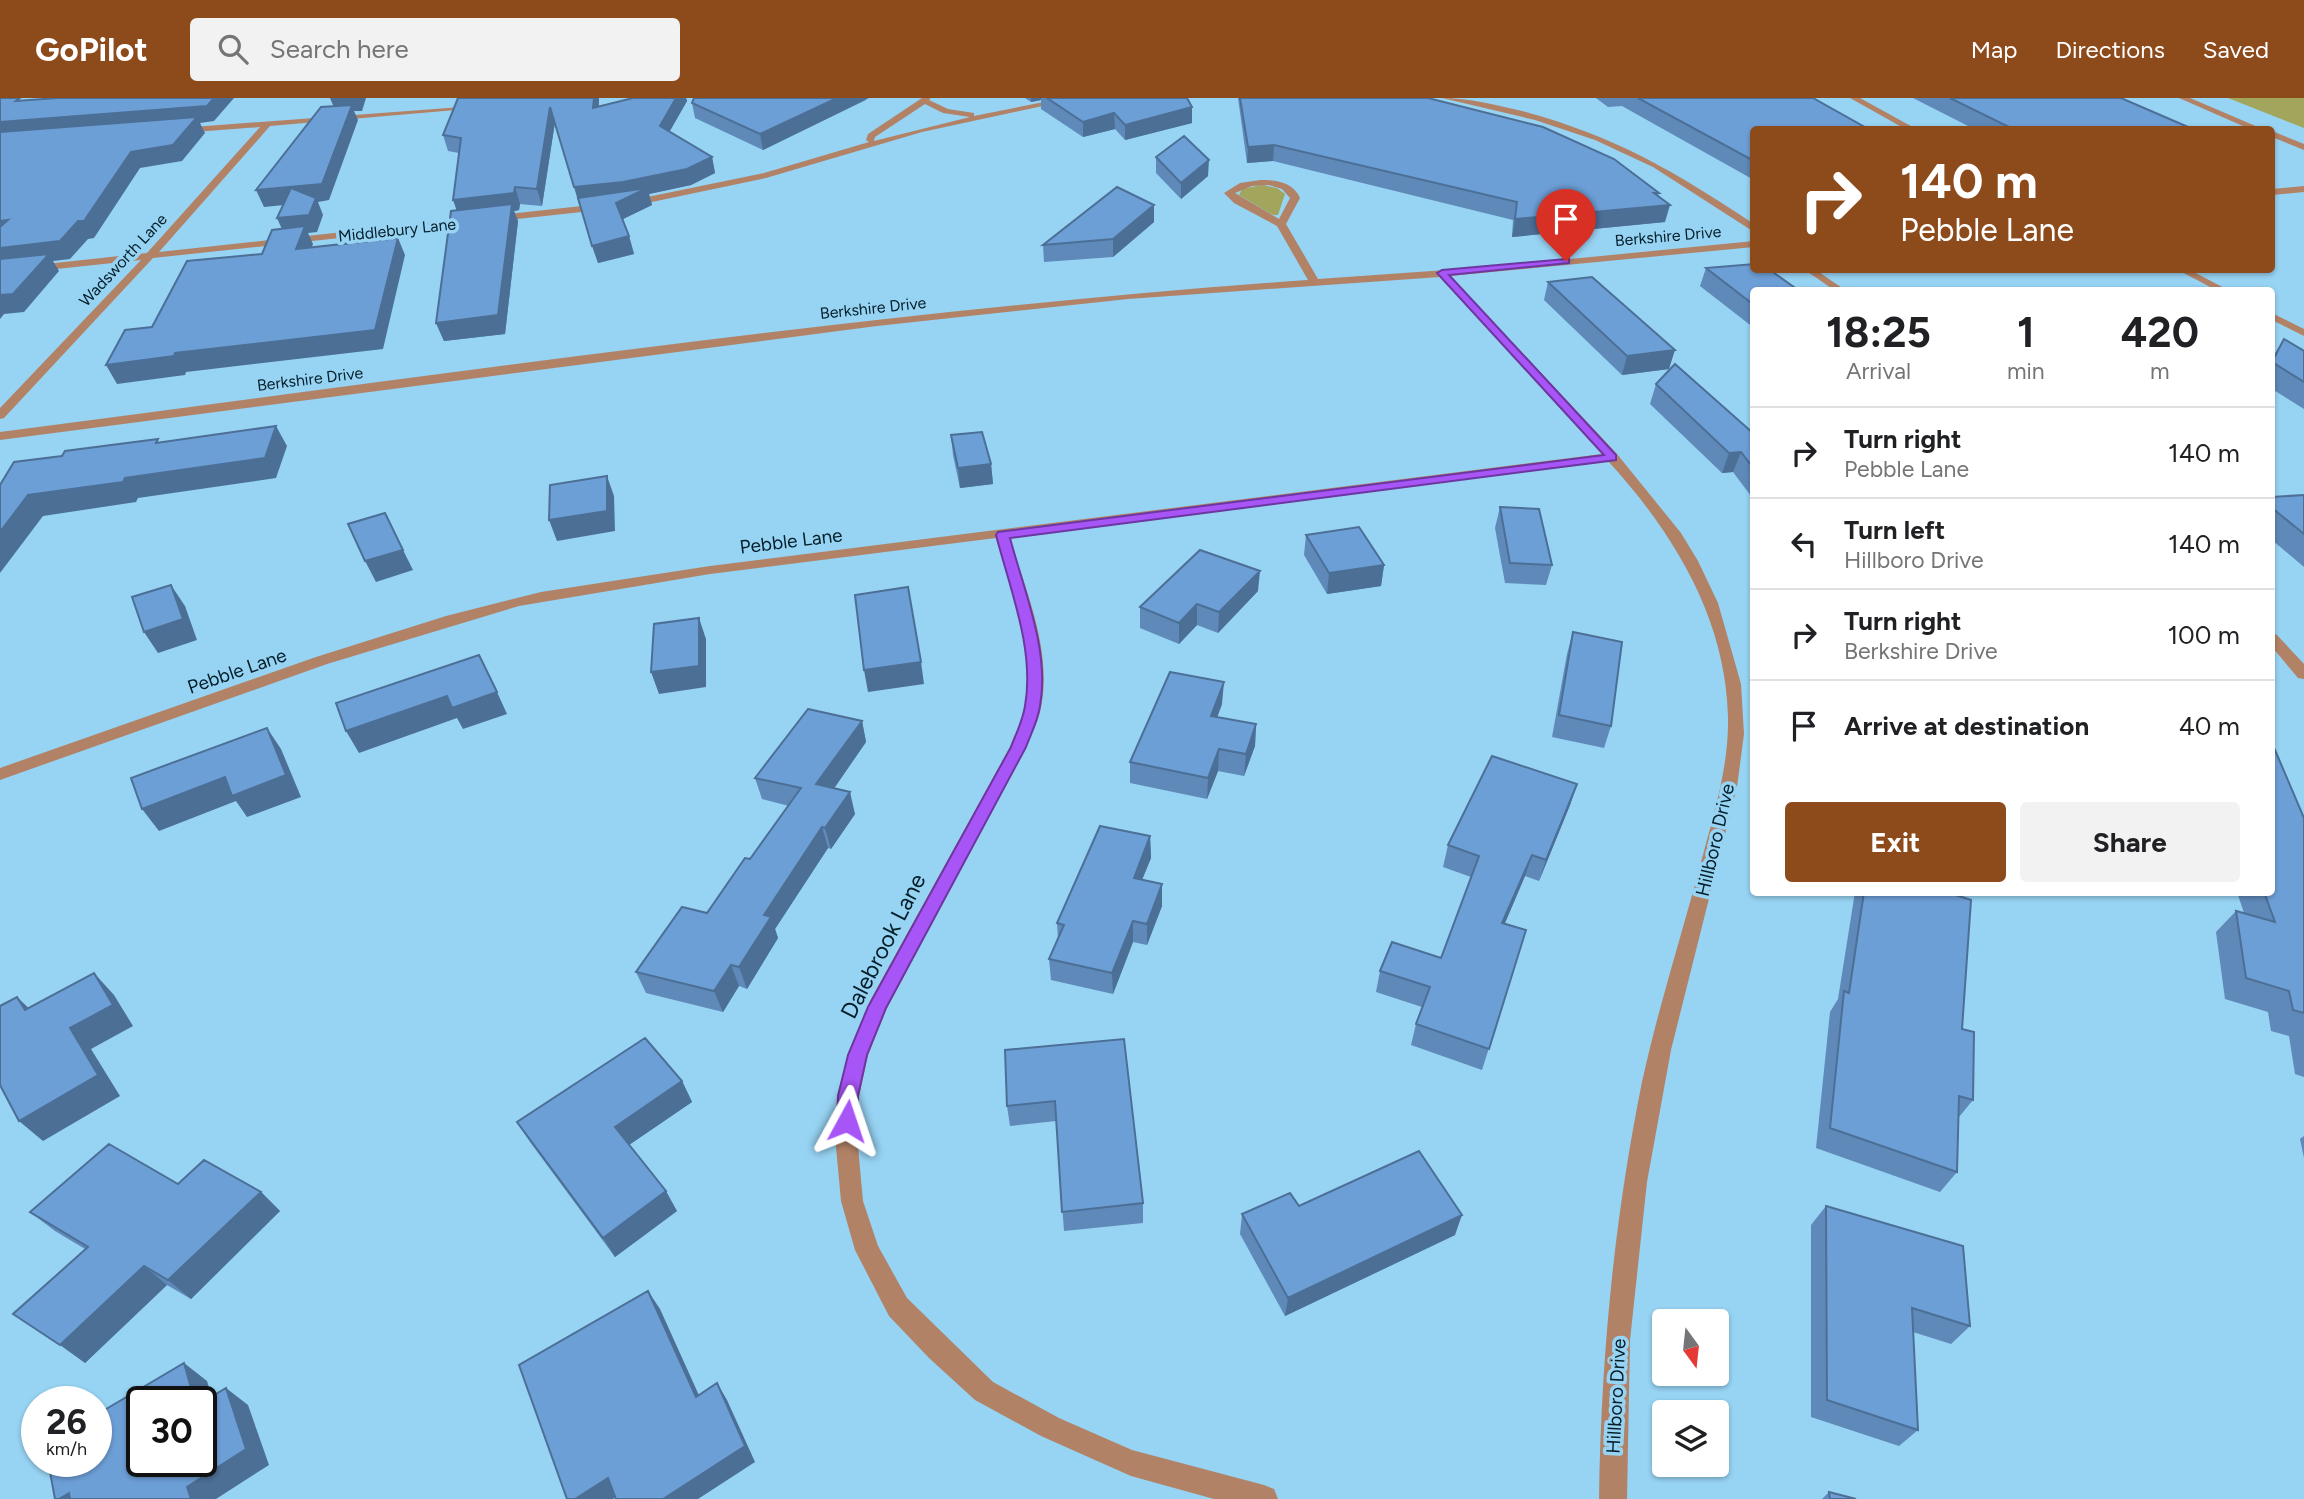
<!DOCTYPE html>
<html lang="en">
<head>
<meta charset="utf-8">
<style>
  body { margin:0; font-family:Figtree,sans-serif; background:#f2f2f2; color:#202124; height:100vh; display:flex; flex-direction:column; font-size:26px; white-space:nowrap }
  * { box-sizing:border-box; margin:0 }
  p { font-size:23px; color:#757577 }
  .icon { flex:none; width:38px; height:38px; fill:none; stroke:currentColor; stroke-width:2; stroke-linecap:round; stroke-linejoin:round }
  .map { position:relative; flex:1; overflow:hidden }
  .details { position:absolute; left:1750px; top:189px; width:525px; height:609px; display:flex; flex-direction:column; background:#fff; border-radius:7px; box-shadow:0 2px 5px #0004 }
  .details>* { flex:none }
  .guide { position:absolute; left:1750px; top:28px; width:525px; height:147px; border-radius:7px; box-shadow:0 2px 5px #0004; background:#8d4a1b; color:#fff; overflow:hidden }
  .needle { width:46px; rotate:165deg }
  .buttons { position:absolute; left:1652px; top:1211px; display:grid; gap:14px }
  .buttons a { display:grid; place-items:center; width:77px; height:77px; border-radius:7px; background:#fff; box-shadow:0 2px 5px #0004; font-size:35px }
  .speed { position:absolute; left:21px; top:1288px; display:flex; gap:14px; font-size:35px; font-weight:700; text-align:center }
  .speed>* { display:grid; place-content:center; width:91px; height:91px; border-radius:50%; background:#fff; box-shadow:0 2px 5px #0004; line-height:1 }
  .speed small { font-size:18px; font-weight:400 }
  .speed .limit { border:4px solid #111; border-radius:10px; background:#fff; color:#111 }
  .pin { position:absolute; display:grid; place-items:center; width:60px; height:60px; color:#fff; margin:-72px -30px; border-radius:50% 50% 50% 0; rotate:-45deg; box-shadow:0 0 7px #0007 }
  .pin .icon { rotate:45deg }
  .me { position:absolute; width:77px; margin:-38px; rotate:5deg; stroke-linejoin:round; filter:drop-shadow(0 0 5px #0008) }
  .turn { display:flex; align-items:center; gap:24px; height:147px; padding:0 35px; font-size:32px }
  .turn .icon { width:91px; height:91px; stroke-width:2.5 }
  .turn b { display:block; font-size:49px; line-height:60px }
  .eta { display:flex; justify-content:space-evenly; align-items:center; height:119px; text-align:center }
  .eta b { font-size:42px; font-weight:700; line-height:49px }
  .primary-button { display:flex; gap:14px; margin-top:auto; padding:14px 35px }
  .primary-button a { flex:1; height:80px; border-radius:7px; background:#8d4a1b; color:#fff; font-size:28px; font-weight:700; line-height:80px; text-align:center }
  .primary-button a+a { background:#f2f2f2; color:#202124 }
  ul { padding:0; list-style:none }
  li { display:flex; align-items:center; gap:21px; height:91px; padding:0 35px; border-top:2px solid #e0e0e0 }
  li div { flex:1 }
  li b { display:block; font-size:26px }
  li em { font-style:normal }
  header { display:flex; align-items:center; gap:42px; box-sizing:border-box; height:98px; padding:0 35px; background:#8d4a1b; color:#fff }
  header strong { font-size:33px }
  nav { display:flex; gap:38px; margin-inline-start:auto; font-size:24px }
  .search { width:490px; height:63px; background:#f2f2f2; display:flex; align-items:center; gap:18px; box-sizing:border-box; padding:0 24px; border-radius:7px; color:#757577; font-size:26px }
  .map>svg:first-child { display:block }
</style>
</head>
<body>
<header>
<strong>GoPilot</strong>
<div class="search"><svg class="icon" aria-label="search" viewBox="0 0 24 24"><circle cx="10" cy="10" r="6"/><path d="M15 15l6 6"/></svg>Search here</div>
<nav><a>Map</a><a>Directions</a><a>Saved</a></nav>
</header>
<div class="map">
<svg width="2304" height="1401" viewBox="0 0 2304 1401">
  <rect width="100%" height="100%" fill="#97d3f3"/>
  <path fill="#a1a65c" d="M2229,0H2304V30L2228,0Z
    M1262,87L1277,90L1285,96L1278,117H1273L1239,97L1242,91Z"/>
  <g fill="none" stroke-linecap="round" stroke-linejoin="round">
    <path fill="#b28266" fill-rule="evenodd" d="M922,0H931L929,2L948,11L974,15V18L1064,0H1080L922,34L766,80L628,109L153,160L4,320L0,321V310L141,162L0,177V171L147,155L260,29L182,35L179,30L475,8L479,10L270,28L159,154L628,103L764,75L869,44L866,42L868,36ZM925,6L943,15L970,19L874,43L875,39Z
      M1442,0C1469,0 1496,7 1522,13C1615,38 1674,73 1754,126V134L1653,69L1595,42L1535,22Z
      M1850,0H1860L1918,32H1907Z
      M2179,0H2190L2265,32H2252Z
      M2272,33L2304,46V52L2272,39Z
      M1260,82C1276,82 1293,84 1300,100L1286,126L1318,181L1489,169L1754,143V149L1450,178L1617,356L1681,435L1698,463L1718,505L1741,586L1744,636L1737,689L1671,952L1647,1084L1630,1242L1627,1401H1599C1601,1260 1614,1122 1642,984C1659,906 1684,830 1704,753C1716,709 1729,664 1728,619C1726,520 1673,434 1608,363L1009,439C1026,493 1054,556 1040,614C1037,626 1031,637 1026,649L887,910L868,957L859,998L858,1049L863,1103L878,1148L907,1200L993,1284L1059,1320L1132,1352L1264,1387L1274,1391L1278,1401H1214L1131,1378L1041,1338L975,1302L929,1260L889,1218L855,1152L841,1103L836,1049L837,998L848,957L870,903L1010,649C1014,637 1021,626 1024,614C1038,557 1011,494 996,440L710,476L519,508L327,566L0,682V670L316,559L446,518L541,494L710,468L1602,356L1440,179L1128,201L877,228L0,342V334C435,278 870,213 1308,182L1277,128L1234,105L1224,95L1240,85ZM1269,87L1282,91L1290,100L1279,121L1235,95L1252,88Z
      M2304,88V94L2272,97V91Z
      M1805,172H1816L1845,192H1834Z
      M2178,172H2190L2228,192H2216Z
      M2272,215L2304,231V238L2272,222Z
      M2272,535L2277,537L2304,566V581L2298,580L2272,549Z"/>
  </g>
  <path fill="#5e89b9" d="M458,0H599V8L633,0H686L687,3L670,33L712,59L715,75L691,87L649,96L652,107L623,121L629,138L634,156L598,165L555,24L542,108L520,106L519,112L514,113L518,123L505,236L444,243L436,225L456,112L459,55L448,53L443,37Z
    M1025,0H1187L1192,25L1125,42L1115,31L1083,39L1041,11V2L1031,4Z
    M1238,0H1428L1659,95L1658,98L1665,124L1512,139L1513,122L1273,63L1247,65Z
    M1596,0H1813L1754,32V82L1622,8L1608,9Z
    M1913,0H2121L2195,32H1976Z
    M866,2L763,52L695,20L692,5Z
    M1156,59L1208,78L1181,101L1156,75Z
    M1154,124L1113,159L1044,164L1043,147Z
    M1706,170L1754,192V230L1700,188Z
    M1548,184L1669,271L1622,277L1544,202Z
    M2284,241L2304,253V311L2272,291V260Z
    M1656,286L1754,336V402L1733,374L1722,375L1650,306Z
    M951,337L991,366L993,386L960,390L953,357Z
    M2304,397V469L2272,442V399Z
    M1500,409L1552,467L1546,487L1505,485L1495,430Z
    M1306,437L1384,467L1381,488L1327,496L1304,457Z
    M1258,493L1218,535L1197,527L1179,546L1140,530V509Z
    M1573,534L1611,628L1604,650L1552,639L1567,556Z
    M1222,606L1217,619L1256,626L1255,648L1244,678L1218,673L1207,701L1130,685V664Z
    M862,623L866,644L834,690L855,716L831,751L828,750L775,831L778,840L747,891L739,888L723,914L646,895L636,874L707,815L750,761L789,708L762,701L755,680Z
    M1577,686L1570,707L1539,783L1525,778L1505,825L1526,832L1482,972L1411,947L1416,926L1422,909L1376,894L1380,873L1441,860L1471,779L1443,769L1448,747Z
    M2304,720V979L2295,976L2289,938L2271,933L2268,914L2225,901L2216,834L2236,813L2244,815L2237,794H2272Z
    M1150,738L1151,760L1142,782L1162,786V808L1147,847L1133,844L1113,896L1051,882L1049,861L1058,841L1057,825Z
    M1855,794H1947L1962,931L1973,1002L1959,1019L1957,1074L1940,1094L1816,1050L1830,914L1838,901Z
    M1124,941L1143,1105V1125L1064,1133L1056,1023L1010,1028L1007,1008Z
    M682,983L692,1004L629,1047L677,1113L615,1159L530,1044L517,1024Z
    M2304,1038V1060L2300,1041Z
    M178,1086L261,1094L280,1113L191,1201L167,1187L85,1265V1151L55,1133L30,1114Z
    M1299,1108L1455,1137L1285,1218L1240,1136L1242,1116Z
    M1826,1108L1970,1228L1951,1246L1913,1234L1918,1332L1899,1348L1811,1319V1127Z
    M1829,1394L1856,1401H1822Z"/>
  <path fill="#4c6f96" d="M214,0H234L214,23L200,25L205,35L182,63L140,70L94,140L88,141L70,161L53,163L59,173L24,214L4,216L0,221V150L60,143L0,40V24Z
    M330,0H366L362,13H354L358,22L329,102L318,104L323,117L317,134L308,135L313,146L304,169L285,138L277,120L314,104L264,109L256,92L336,14Z
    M594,0H599V3L597,25L593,10Z
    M676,0H686L687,3L664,43L660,28Z
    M837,0H869L763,52L760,36Z
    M1031,0H1041V2L1031,4Z
    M550,9L555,24L542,108L537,91Z
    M1192,9V25L1125,42V27Z
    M1114,15L1115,31L1083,39V24Z
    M1274,47L1273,63L1247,65L1248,49Z
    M712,59L715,75L691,87L649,96L652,107L621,122L579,106L574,89Z
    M1209,62L1208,78L1181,101V85Z
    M515,89L520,106L519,112L514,113L518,123L505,236L444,243L436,225L459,119L453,102Z
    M1154,107V124L1113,159V141Z
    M1670,107L1665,124L1512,139L1515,121Z
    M8,122L0,141V123Z
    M629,138L634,156L598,165L592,148Z
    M398,140L405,157L383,251L186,274L185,277L117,286L106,267L175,255Z
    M1675,252L1669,271L1622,277L1627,258Z
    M276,328L287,348L276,380L138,400L136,404L43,418L0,475V434L28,397L125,380Z
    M1741,354L1733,374L1722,375L1729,355Z
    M991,366L993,386L960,390L958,370Z
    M607,378L614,398L615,433L557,443L549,422Z
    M403,452L413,472L376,484L365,463Z
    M1384,467L1381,488L1327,496L1329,475Z
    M1260,473L1258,493L1218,535L1219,514Z
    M171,487L185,508L197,542L158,555L144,534Z
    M1197,506V527L1179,546V525Z
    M699,520L706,541V589L659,596L651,574Z
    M921,564L924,586L868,594L864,572Z
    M1224,584L1222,606L1210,639L1211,618Z
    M497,594L507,616L463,631L457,620L359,655L346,633L447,598Z
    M862,623L866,644L822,708L816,686Z
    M1256,626L1255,648L1244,678L1246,656Z
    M267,630L281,651L301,699L247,719L236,703L159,733L142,711Z
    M1219,651L1218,673L1207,701L1208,680Z
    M1577,686L1570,707L1539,783L1546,762Z
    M850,694L855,716L831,751L825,730Z
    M822,729L828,750L775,831L778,840L747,891L739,869L764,817Z
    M1150,738L1151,760L1134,801V780Z
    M1532,757L1525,778L1496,846L1502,825Z
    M1162,786V808L1147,847V826Z
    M1133,823V844L1113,896L1112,875Z
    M731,867L739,888L723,914L714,893Z
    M94,875L114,897L133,928L91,951L120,998L43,1043L19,1023L70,930Z
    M17,899L39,920L25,912Z
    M682,983L692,1004L626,1049L615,1029Z
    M666,1093L677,1113L615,1159L603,1140Z
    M261,1094L280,1113L191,1201L168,1182Z
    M1462,1117L1455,1137L1285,1218L1288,1200Z
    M144,1168L167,1187L85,1265L60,1247Z
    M648,1193L660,1211L707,1315L696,1299Z
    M184,1265L207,1283L220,1325L201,1312V1304H195Z
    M717,1285L727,1302L755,1364L698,1401H663Z
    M226,1290L248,1307L269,1367L216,1401H191L187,1389Z
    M608,1380L622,1396L613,1401H575Z
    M69,1395L80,1401H59Z"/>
  <path fill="#6d9fd7" stroke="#4c6f96" stroke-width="2" d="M0,0H20L16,3L57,0H214L207,8L0,24Z
    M458,0H594L593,10L633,0H676L660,28L712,59L687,71L623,84L574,89L550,9L537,91L515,89L514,95L453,102L461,40L443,37Z
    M694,0H837L760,36L692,5Z
    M1047,0H1187L1192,9L1125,27L1114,15L1083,24Z
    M1240,0H1428L1543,29L1614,61L1659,95H1654L1670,107L1515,121L1517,104L1274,47L1248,49Z
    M1638,0H1813L1870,32H1754V63Z
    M1950,0H2121L2195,32H2015Z
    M352,7L322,86L256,92L321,9Z
    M197,19L173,47L131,54L84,123H78L60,143L0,150V129L8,122L0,123V34Z
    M1184,38L1209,62L1181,85L1156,59Z
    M1117,89L1154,107L1113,141L1043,147Z
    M291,90L316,100L309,117L277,120Z
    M647,90L616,105L629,138L592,148L578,100Z
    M512,106L498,217L436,225L451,113Z
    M305,128L296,151L398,140L375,232L175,255L174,258L106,267L125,232L152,229L187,163L262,156L272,132Z
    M49,156L13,196L0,197V161Z
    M1754,166V172H1770L1798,192H1754V207L1706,170Z
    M1592,179L1675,252L1627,258L1548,184Z
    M2284,241L2304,253V284L2272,264Z
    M1675,266L1754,336V371L1741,354L1729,355L1656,286Z
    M276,328L265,360L125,380L123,384L28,397L0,434V387L14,364L62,358L65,353L158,341L156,345Z
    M982,334L991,366L958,370L951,337Z
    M607,378V413L549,422L550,387Z
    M2304,397V436L2272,410V399Z
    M1500,409L1539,411L1552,467L1510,465Z
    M385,415L403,452L365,463L348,426Z
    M1359,429L1384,467L1329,475L1306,437Z
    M1200,452L1260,473L1219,514L1197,506L1179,525L1140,509Z
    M171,487L183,521L144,534L132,499Z
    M908,489L921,564L864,572L855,497Z
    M699,520V568L651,574L654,526Z
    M1573,534L1622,544L1611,628L1559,617Z
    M479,557L497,594L452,610L447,598L346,633L336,605Z
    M1170,574L1224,584L1211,618L1256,626L1246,656L1219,651L1208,680L1130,664Z
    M808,611L862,623L816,686L850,694L825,730L822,729L764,817L771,819L739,869L731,867L714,893L636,874L682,809L707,815L745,760L750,761L801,690L755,680Z
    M267,630L286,677L232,698L225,679L142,711L131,680Z
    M2272,647L2275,652L2304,720V915L2293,912L2289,893L2246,880L2236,813L2275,824L2264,794H2272Z
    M1492,658L1577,686L1546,762L1532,757L1502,825L1526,832L1489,951L1416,926L1430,889L1380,873L1392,844L1441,860L1479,758L1448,747Z
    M1100,728L1150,738L1134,780L1162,786L1147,826L1133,823L1112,875L1049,861L1064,827L1057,825Z
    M1864,794H1947L1971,802L1962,931L1974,934L1973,1002L1959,998L1957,1074L1830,1030L1844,893L1849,895Z
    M94,875L113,907L70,930L98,977L19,1023L0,987V908L17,899L25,912Z
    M645,940L682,983L615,1029L666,1093L603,1140L517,1024Z
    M1124,941L1143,1105L1062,1114L1055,1003L1007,1008L1005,952Z
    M109,1046L178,1086L204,1062L261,1094L168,1182L144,1168L60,1247L13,1216L88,1149L30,1114Z
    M1419,1053L1462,1117L1288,1200L1242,1116L1290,1095L1299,1108Z
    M1826,1108L1963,1148L1970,1228L1912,1210L1918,1332L1827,1302Z
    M648,1193L696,1299L717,1285L745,1348L663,1401H616L608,1380L575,1401H567L519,1267Z
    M184,1265L195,1304H142V1363H201V1305L226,1290L246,1351L187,1389L191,1401H70L69,1395L59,1401H55L48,1363H96V1317Z
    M1829,1394L1856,1401H1830Z"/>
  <path fill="#a855f7" stroke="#6d37a1" stroke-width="2" d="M1566,161H1569V165L1449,177L1616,357V362L1010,440C1024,493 1050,553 1040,608C1038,622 1031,636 1026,649L886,910L867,957L858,998L857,1023L854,1029L847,1032L840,1029L837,1023L838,998L848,957L868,909L1011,649C1016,636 1023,622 1025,608C1035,552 1010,491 996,437L998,434L1604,357L1437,175L1442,172Z"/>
  <g text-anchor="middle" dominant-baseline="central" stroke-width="7" stroke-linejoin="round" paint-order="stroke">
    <g font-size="16" fill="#051e29" stroke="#97d3f3">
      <text transform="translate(397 132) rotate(-6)">Middlebury Lane</text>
      <text transform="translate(1668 138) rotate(-5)">Berkshire Drive</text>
      <text transform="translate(123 162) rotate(-47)">Wadsworth Lane</text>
      <text transform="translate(873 210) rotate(-6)">Berkshire Drive</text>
      <text transform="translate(310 281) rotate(-7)">Berkshire Drive</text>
    </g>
    <g font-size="19" fill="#051e29" stroke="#97d3f3">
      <text transform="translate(791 443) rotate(-7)">Pebble Lane</text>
      <text transform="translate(237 573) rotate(-19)">Pebble Lane</text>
      <text transform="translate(1715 742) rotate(-77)">Hillboro Drive</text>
      <text transform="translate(1616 1298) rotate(-87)">Hillboro Drive</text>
    </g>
    <g font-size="23" fill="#051e29" stroke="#97d3f3">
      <text transform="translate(883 848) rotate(-63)">Dalebrook Lane</text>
    </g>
  </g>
</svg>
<div class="buttons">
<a><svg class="needle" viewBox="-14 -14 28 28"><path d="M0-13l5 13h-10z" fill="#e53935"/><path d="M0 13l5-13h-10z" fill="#757577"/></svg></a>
<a><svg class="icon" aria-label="layers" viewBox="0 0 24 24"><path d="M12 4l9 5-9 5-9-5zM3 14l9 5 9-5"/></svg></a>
</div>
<div class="speed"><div>26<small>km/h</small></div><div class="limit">30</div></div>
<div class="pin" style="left:1566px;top:163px;background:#d93025"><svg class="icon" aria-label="arrive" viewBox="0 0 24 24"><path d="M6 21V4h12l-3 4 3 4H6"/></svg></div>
<svg class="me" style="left:847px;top:1023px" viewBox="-20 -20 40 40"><path d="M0-17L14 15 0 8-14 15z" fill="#a855f7" stroke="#fff" stroke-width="4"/></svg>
<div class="guide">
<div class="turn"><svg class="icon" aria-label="right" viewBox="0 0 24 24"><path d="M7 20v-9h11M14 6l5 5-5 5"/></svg><div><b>140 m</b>Pebble Lane</div></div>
</div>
<section class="details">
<div class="eta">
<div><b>18:25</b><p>Arrival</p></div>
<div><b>1</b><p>min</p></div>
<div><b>420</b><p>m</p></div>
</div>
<ul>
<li><svg class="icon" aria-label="right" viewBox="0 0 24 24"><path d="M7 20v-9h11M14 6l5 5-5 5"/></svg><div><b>Turn right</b><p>Pebble Lane</p></div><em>140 m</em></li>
<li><svg class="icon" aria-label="left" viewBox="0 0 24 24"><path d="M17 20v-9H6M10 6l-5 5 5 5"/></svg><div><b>Turn left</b><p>Hillboro Drive</p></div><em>140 m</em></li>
<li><svg class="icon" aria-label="right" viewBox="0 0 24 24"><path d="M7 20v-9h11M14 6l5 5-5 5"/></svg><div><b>Turn right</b><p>Berkshire Drive</p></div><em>100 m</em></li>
<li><svg class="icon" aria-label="arrive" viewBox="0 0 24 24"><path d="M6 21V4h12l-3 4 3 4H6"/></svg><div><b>Arrive at destination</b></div><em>40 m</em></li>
</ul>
<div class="primary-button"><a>Exit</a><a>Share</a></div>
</section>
</div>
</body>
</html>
